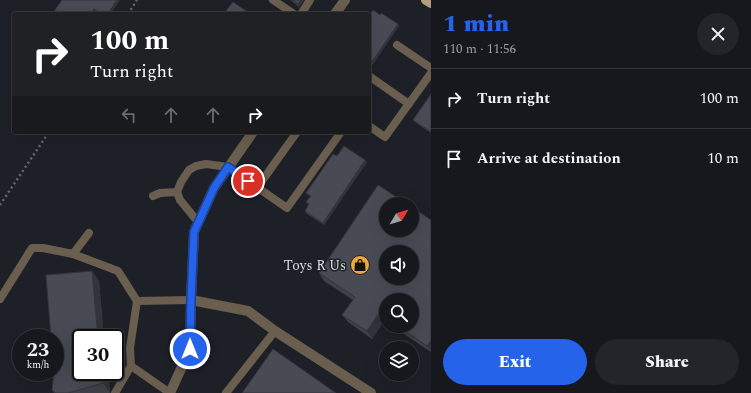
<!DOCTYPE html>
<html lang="en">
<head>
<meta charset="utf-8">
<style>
  body { margin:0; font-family:Spectral,serif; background:#23252b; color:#f1f3f6; height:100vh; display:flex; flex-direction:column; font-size:15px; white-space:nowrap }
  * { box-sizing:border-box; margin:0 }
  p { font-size:13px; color:#9ea0a4 }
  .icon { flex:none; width:22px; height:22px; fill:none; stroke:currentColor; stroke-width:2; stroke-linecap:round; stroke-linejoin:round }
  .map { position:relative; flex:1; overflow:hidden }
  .panel { display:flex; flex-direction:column; background:#16181e; width:320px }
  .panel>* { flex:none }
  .banner { position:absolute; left:12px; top:12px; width:359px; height:122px; border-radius:4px; box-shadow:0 4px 16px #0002,0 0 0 1px #35373c; background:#202124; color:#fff; overflow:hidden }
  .needle { width:26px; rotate:52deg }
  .controls { position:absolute; left:379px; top:197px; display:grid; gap:8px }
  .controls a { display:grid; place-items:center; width:40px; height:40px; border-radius:50%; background:#16181e; box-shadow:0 4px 16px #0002,0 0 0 1px #35373c; font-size:20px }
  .speed { position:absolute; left:12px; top:329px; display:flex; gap:8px; font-size:20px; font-weight:700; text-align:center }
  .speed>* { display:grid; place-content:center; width:52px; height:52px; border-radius:50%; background:#16181e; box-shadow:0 4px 16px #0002,0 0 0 1px #35373c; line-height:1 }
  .speed small { font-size:10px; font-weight:400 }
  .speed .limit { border:2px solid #111; border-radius:6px; background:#fff; color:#111 }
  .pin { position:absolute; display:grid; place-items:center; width:34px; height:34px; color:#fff; margin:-17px; border:2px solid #fff; border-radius:50%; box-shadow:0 1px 4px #0007 }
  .me { position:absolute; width:44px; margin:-22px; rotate:0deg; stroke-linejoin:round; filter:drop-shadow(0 0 3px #0008) }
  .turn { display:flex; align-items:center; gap:14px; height:84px; padding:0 12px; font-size:18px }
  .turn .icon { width:52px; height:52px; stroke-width:2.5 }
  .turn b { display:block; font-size:28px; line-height:34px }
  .lanes { display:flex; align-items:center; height:38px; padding:0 12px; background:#0003; justify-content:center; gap:20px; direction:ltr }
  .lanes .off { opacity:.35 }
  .round { display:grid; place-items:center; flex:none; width:42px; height:42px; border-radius:21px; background:#23252b }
  .overview { display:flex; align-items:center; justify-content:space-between; height:68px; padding:0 12px }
  h1 { font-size:24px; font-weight:800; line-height:30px; color:#2563eb }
  .primary-button { display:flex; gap:8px; margin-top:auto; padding:8px 12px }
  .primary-button a { flex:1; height:46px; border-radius:24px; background:#2563eb; color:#fff; font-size:16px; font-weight:800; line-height:46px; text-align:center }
  .primary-button a+a { background:#23252b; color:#f1f3f6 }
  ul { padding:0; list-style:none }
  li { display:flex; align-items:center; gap:12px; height:60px; padding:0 12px; border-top:1px solid #35373c }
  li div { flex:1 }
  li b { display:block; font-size:15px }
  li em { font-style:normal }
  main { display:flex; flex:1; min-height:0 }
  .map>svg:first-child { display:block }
</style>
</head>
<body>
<main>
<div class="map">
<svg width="431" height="393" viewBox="0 0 431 393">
  <rect width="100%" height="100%" fill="#1e2028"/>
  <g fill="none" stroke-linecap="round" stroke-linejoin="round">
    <path stroke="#64666e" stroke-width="2.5" stroke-dasharray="2 3" stroke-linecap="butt" d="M128,14L137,0
      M0,205L49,132"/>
    <path stroke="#6a5e4f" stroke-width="8" d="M273,0L294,14
      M301,14L310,0
      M397,45L431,68
      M369,76L409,104
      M369,126L385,137L431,73
      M257,188L297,132
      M153,196L160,193L177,192
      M198,222L180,200L177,192L181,182L189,170L196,166L206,164L228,167L287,208L341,132
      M73,254L89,233
      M0,299L32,248H43L73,254L118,271L137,301L130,348L131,366L170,393
      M137,301L191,300
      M115,393L131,366
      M226,393L275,331"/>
    <path stroke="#6a5e4f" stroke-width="10" d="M335,14L345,0
      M191,300L248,311L275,331L371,393
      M170,393L190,349L191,300L194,232L214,188L253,132"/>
    <path stroke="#b49c7d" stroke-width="10" d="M426,0L431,3"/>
  </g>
  <path fill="#3f4048" d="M290,0H304L299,7Z
    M431,94V133L415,122L413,120Z
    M337,156L367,162L324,225L306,213L305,211L309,205L306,202L310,196L308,195L306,193Z
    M431,220V352L392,326H412L386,300V322L384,321L372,339L348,322L342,315L353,300L324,281L319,273Z
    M92,271L99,281L104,338H81L108,372L110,393H54L52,390Z"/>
  <path fill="#33343b" d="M117,0H120L111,14H108Z
    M301,0H304L299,7L298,4Z
    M94,9L96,11L94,14H91Z
    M398,24L399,26L370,69L369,66Z
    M365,160L367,162L324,225L323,223Z
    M92,271L99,281L104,338H98Z
    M379,313L384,321L372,339L367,331Z
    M431,340V351L427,346Z
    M102,372H108L110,393L103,383Z"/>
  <path fill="#494b54" stroke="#33343b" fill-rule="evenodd" d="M62,0H117L108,14H101L94,9L91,14H52Z
    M291,0H301L298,4Z
    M233,2L251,14H228L225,12Z
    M373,10L380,15L381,13L398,24L369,66V16Z
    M431,94V132L413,120Z
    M344,146L365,160L323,223L305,211L309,204L306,202L311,196L306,193L333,154L337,156Z
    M378,185L407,204H386V230H412V207L431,220V340L427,346L398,326H412V300H386V318L379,313L367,331L342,315L355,297L319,273ZM386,252H412V278H386Z
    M92,271L98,338H81V372H102L103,383L68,393H56L52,390L54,372H55V338H51L46,275Z
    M273,349L336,393H242Z"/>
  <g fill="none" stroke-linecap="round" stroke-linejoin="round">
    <defs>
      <path id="route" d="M190,349L191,300L194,232L214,188L228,167L248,181"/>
    </defs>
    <use href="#route" stroke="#184099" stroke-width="10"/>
    <use href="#route" stroke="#2563eb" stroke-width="7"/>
  </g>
  <defs>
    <symbol id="shop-disc" viewBox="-11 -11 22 22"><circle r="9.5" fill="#eea73d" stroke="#1e2028"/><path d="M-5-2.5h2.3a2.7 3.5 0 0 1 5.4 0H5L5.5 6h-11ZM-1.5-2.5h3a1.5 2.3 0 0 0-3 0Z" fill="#111"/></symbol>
  </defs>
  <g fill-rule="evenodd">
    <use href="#shop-disc" x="349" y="254" width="22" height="22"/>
  </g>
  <g text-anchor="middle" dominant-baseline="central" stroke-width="3" stroke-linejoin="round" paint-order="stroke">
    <g font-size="14" fill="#dcdee4" stroke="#1e2028" text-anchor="end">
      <text x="346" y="265">Toys R Us</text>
    </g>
  </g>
</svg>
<div class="controls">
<a><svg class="needle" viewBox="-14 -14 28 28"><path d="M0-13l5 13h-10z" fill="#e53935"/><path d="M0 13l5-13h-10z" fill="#9ea0a4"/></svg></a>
<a><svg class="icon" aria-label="sound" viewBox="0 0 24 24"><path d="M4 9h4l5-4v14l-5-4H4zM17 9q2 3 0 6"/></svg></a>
<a><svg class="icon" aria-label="search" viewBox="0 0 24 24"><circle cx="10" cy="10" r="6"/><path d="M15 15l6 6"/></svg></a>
<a><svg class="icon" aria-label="layers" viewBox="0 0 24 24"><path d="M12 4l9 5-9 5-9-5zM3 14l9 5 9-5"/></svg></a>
</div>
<div class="speed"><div>23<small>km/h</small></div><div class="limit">30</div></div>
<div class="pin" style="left:248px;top:181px;background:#d93025"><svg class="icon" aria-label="arrive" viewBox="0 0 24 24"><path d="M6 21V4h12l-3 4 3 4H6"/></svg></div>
<svg class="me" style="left:190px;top:349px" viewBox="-20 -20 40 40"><circle r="17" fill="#2563eb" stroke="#fff" stroke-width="3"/><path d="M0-11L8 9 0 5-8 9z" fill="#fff"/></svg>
<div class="banner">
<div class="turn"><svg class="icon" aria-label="right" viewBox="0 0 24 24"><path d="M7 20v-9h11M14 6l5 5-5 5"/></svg><div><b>100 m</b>Turn right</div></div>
<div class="lanes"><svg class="icon off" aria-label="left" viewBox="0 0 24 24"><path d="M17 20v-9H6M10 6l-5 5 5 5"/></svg><svg class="icon off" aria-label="ahead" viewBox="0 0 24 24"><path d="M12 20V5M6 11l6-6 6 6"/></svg><svg class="icon off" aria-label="ahead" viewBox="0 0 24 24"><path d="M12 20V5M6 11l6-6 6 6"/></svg><svg class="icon" aria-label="right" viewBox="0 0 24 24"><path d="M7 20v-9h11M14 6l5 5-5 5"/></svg></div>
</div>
</div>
<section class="panel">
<div class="overview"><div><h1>1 min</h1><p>110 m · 11:56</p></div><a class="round"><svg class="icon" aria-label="close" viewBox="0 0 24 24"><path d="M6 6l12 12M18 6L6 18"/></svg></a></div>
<ul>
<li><svg class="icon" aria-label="right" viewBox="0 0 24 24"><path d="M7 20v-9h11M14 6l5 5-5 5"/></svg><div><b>Turn right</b></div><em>100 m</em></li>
<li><svg class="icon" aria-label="arrive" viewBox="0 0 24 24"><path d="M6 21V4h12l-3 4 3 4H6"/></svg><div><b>Arrive at destination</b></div><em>10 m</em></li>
</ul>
<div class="primary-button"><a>Exit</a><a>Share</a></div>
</section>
</main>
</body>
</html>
